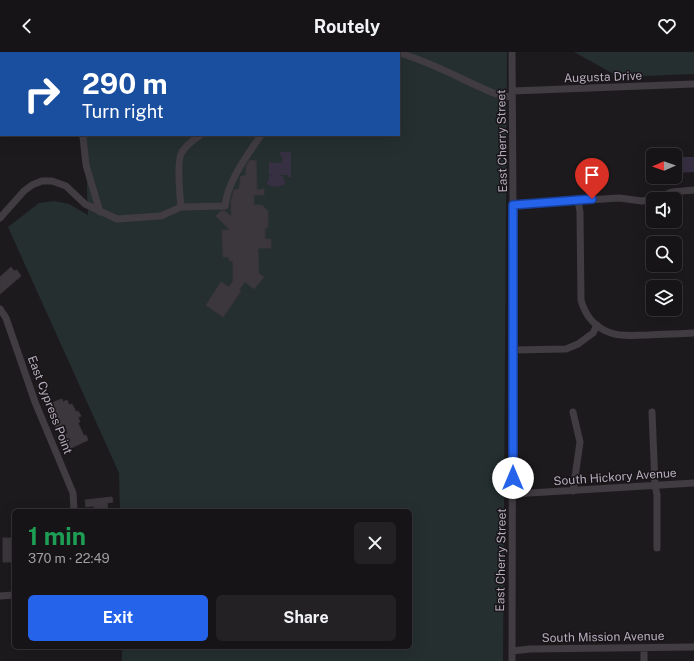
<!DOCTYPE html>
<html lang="en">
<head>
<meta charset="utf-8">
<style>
  body { margin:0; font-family:"Public Sans",sans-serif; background:#232123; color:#f1f3f6; height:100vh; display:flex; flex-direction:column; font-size:15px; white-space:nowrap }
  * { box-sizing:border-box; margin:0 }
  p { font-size:13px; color:#9e9ea1 }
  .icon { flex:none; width:22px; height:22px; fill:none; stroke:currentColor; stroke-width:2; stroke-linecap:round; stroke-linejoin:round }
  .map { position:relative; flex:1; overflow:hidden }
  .drawer { position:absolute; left:12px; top:457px; width:400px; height:140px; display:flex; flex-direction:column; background:#161416; border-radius:6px; box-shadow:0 4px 16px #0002,0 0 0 1px #353335 }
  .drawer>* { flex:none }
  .guide { position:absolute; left:0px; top:0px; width:400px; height:84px; box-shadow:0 4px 16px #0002,0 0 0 1px #353335; background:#1a4fa0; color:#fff; overflow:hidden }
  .needle { width:26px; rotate:268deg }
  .buttons { position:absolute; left:646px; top:96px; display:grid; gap:8px }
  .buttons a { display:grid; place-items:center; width:36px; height:36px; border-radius:6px; background:#161416; box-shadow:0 4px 16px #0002,0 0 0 1px #353335; font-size:20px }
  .pin { position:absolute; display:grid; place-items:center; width:34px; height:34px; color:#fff; margin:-41px -17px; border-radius:50% 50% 50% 0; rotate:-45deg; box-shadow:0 0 4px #0007 }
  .pin .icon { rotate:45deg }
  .me { position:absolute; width:44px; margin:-22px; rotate:0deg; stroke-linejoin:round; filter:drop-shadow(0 0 3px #0008) }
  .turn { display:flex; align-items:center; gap:14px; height:84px; padding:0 16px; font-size:18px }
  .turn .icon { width:52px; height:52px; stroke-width:2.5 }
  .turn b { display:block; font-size:28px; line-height:34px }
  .round { display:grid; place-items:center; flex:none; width:42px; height:42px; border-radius:6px; background:#232123 }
  .head { display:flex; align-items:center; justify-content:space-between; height:68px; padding:0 16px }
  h1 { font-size:24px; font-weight:700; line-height:30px; color:#1e9e55 }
  .button { display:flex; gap:8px; margin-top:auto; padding:8px 16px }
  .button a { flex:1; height:46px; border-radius:6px; background:#2563eb; color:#fff; font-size:16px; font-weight:700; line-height:46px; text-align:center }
  .button a+a { background:#232123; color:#f1f3f6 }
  header { display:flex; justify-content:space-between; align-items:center; height:52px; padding:0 16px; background:#161416; font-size:18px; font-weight:700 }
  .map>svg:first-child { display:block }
</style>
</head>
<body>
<header><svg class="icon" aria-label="back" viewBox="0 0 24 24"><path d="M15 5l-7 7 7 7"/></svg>Routely<svg class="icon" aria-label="heart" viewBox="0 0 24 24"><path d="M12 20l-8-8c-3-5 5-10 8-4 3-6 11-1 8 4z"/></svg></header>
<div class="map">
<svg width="694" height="609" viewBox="0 0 694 609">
  <rect width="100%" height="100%" fill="#1d1a1d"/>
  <path fill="#252f30" d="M82,0H507L503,609H122V595H410V459H120L119,421L8,175L39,151L54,149L69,152L88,163L85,83H399V1Z
    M574,0H694V22L619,25Z"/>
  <path fill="#372f42" d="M667,98L679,105H694V120L675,121V103H665Z
    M280,100H291V125H288V123H279L283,124L284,128L286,131C280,136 273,136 266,131L269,128V124H274L269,123V110H272V111H282V104L280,103Z"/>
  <path fill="#3c373c" stroke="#393439" d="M250,108L256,109L257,138L264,137V143H254V153H262L268,159V176H265V187H271V196H258L259,222L264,225L254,237L245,230L239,238L241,239L223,265L206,253L221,230L229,235L233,229V209H229V205H223L222,178H230L216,164L221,159H225L231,165V149L234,138L239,137V134H240V125L246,123V114Z
    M11,215L14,219L17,218L21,224L0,242V225Z
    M62,347L63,350L67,348L69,353L72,352L76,360L78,359L81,364L78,365L80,370L78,371L84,384L86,383L88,388L67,398L63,389L66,388L65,383L68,381L65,372L56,376L49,358L52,357L51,351Z
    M112,445L113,450L107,451L108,459H94V454L86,455L85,448Z
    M3,486H14V510H3Z"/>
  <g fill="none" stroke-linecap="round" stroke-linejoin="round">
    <path stroke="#413b42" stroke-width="7" d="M75,1V0
      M353,1L358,0
      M399,1C424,8 448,20 471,31C485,37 496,44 512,45
      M512,39L694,32
      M82,83L83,85L86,113L100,160
      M200,83C194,88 186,93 182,100C176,108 180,144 181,155L225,154C228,128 247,104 261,83
      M654,147L672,140L694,138
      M578,148L580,160L581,248C585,263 595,276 611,281C622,285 636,283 648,283C663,282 679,282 694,281
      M513,153L619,146L642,149L653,147
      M0,166L24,139L32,133L42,129H52L66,134L85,152L117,167L161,164L181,155
      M0,257L6,266L35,350L73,441L74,459
      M513,298L566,297L578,292L593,281L597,273
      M573,360L580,390L573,439
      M652,360L655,433L657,443V496
      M513,442L694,431
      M0,544L14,543
      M644,596V609
      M512,599L530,597L694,595
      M512,609L513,153L512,0"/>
  </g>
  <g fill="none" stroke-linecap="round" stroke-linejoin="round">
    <defs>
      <path id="route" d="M513,426V153L592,147"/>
    </defs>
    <use href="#route" stroke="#184099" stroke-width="10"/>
    <use href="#route" stroke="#2563eb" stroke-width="7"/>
  </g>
  <g text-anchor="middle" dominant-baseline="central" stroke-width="3" stroke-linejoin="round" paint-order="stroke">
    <g font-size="12" fill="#b7acbd" stroke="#181518">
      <text transform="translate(603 25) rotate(-2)">Augusta Drive</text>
      <text transform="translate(502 89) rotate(-91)">East Cherry Street</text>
      <text transform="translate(50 353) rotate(69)">East Cypress Point</text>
      <text transform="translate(615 425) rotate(-4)">South Hickory Avenue</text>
      <text transform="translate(501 508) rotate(-89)">East Cherry Street</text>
      <text transform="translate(603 585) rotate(-1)">South Mission Avenue</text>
    </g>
  </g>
</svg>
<div class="buttons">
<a><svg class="needle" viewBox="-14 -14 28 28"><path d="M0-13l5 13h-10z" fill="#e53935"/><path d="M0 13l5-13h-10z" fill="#9e9ea1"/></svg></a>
<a><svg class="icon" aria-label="sound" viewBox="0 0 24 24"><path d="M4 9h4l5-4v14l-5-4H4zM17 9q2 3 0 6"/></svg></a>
<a><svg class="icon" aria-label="search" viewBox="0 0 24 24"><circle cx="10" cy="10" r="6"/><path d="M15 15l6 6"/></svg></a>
<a><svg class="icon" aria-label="layers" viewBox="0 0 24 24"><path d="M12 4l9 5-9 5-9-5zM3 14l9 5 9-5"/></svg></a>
</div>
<div class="pin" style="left:592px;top:147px;background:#d93025"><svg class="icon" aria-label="arrive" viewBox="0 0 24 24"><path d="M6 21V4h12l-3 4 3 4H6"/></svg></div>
<svg class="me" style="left:513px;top:426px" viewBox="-20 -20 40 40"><circle r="19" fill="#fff"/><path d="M0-13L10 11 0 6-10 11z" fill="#2563eb"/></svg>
<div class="guide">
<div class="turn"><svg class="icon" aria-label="right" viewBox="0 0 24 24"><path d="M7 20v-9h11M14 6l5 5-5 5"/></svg><div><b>290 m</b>Turn right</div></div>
</div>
<section class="drawer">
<div class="head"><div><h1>1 min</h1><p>370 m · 22:49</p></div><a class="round"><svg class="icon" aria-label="close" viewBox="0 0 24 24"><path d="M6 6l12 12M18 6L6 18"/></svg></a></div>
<div class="button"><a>Exit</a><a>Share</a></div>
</section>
</div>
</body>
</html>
